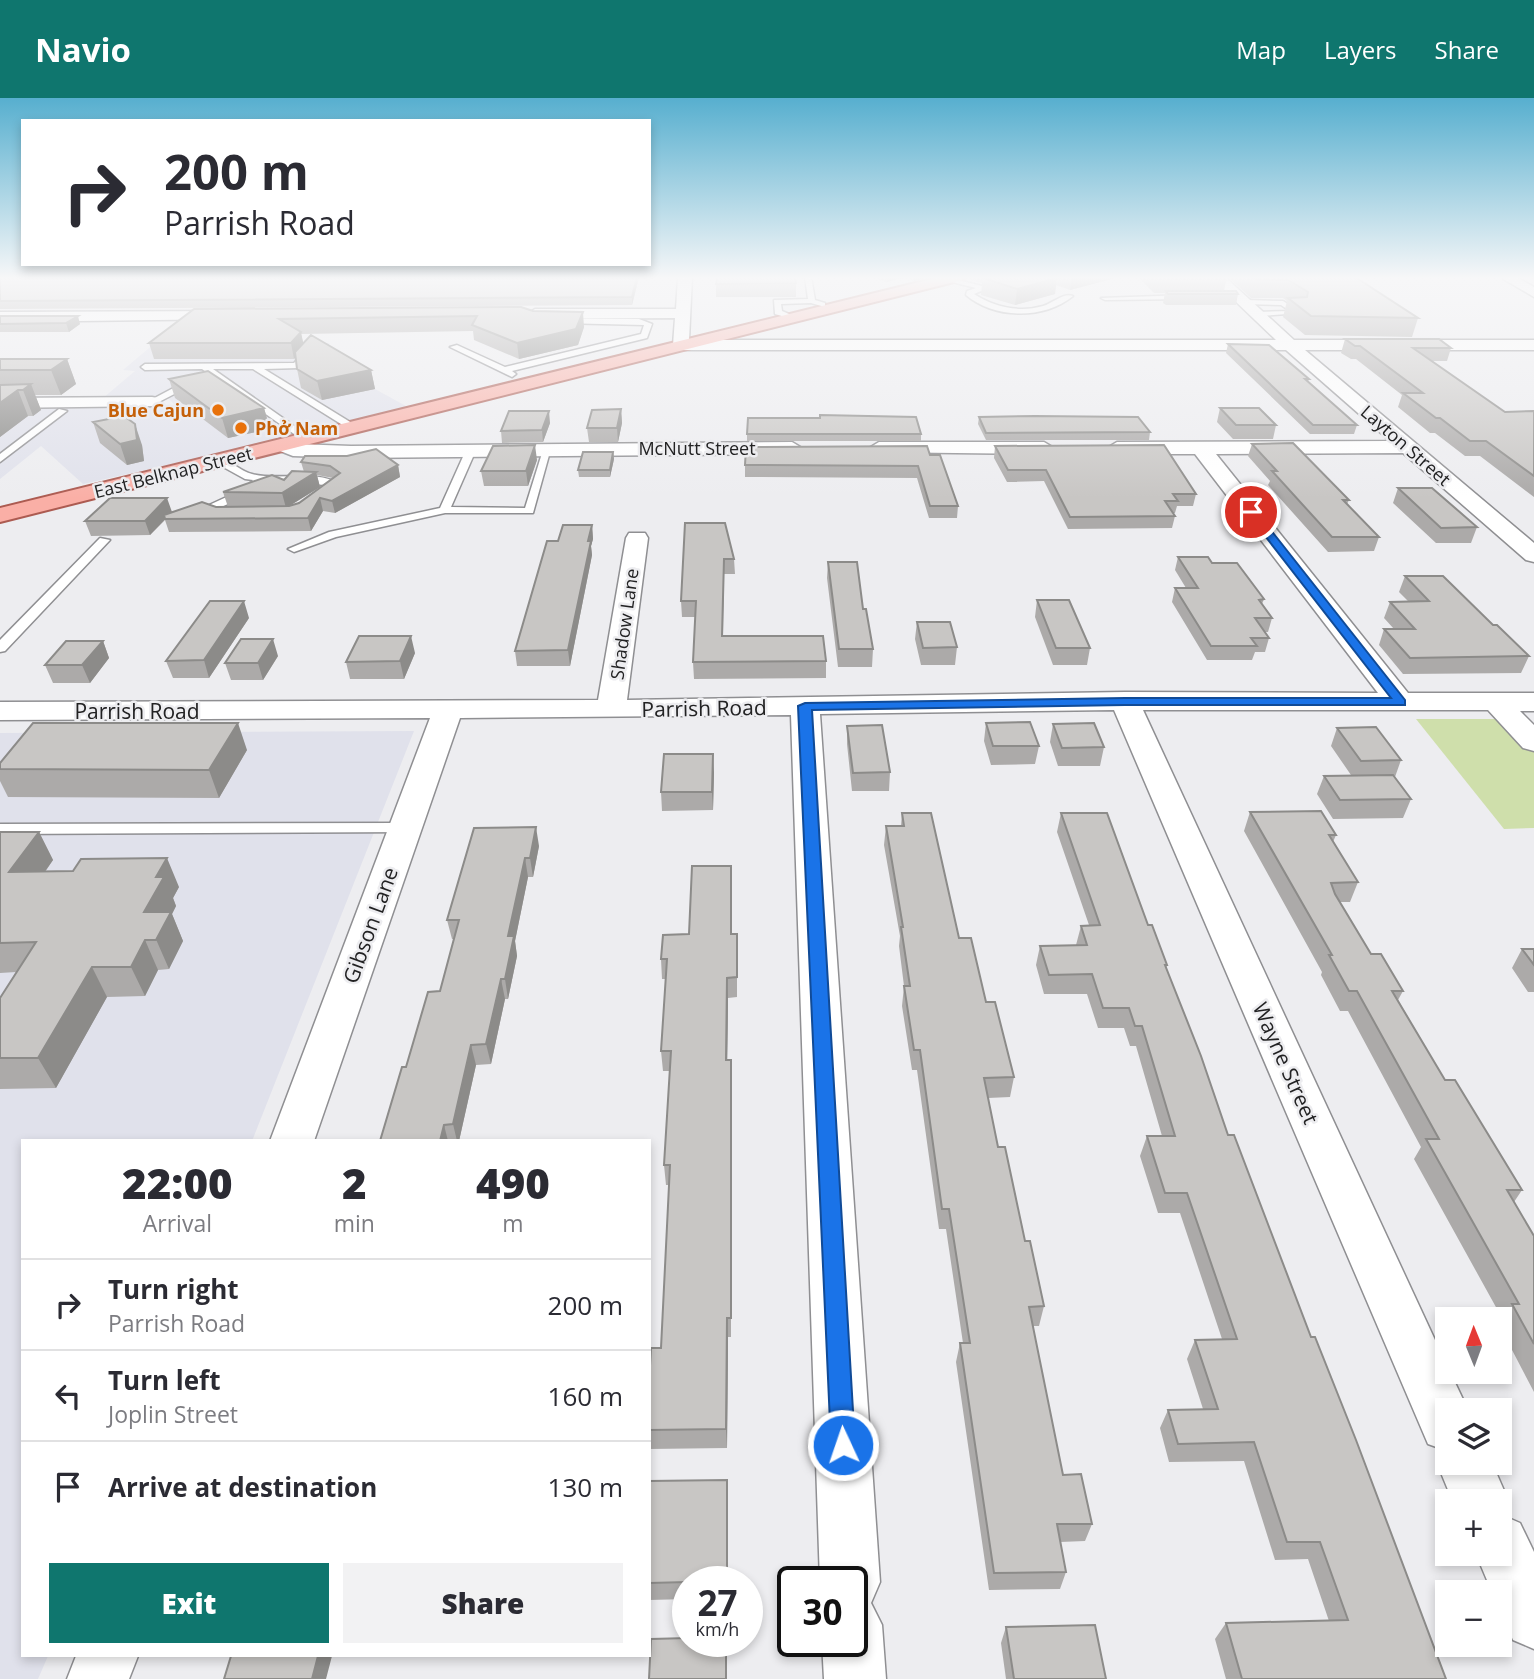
<!DOCTYPE html>
<html lang="en">
<head>
<meta charset="utf-8">
<style>
  body { margin:0; font-family:"Open Sans",sans-serif; background:#f2f2f3; color:#2b2b33; height:100vh; display:flex; flex-direction:column; font-size:26px; white-space:nowrap }
  * { box-sizing:border-box; margin:0 }
  p { font-size:23px; color:#7c7c81 }
  .icon { flex:none; width:38px; height:38px; fill:none; stroke:currentColor; stroke-width:2; stroke-linecap:round; stroke-linejoin:round }
  .map { position:relative; flex:1; overflow:hidden }
  .details { position:absolute; left:21px; top:1041px; width:630px; height:518px; display:flex; flex-direction:column; background:#fff; border-radius:0px; box-shadow:0 4px 10px #0003 }
  .details>* { flex:none }
  .hud { position:absolute; left:21px; top:21px; width:630px; height:147px; border-radius:0px; box-shadow:0 4px 10px #0003; background:#fff; color:#2b2b33; overflow:hidden }
  .needle { width:46px; rotate:359deg }
  .fabs { position:absolute; left:1435px; top:1209px; display:grid; gap:14px }
  .fabs a { display:grid; place-items:center; width:77px; height:77px; border-radius:0px; background:#fff; box-shadow:0 4px 10px #0003; font-size:35px }
  .speed { position:absolute; left:672px; top:1468px; display:flex; gap:14px; font-size:35px; font-weight:700; text-align:center }
  .speed>* { display:grid; place-content:center; width:91px; height:91px; border-radius:50%; background:#fff; box-shadow:0 4px 10px #0003; line-height:1 }
  .speed small { font-size:18px; font-weight:400 }
  .speed .limit { border:4px solid #111; border-radius:10px; background:#fff; color:#111 }
  .pin { position:absolute; display:grid; place-items:center; width:60px; height:60px; color:#fff; margin:-30px; border:4px solid #fff; border-radius:50%; box-shadow:0 2px 7px #0007 }
  .me { position:absolute; width:77px; margin:-38px; rotate:357deg; stroke-linejoin:round; filter:drop-shadow(0 0 5px #0008) }
  .turn { display:flex; align-items:center; gap:24px; height:147px; padding:0 28px; font-size:32px }
  .turn .icon { width:91px; height:91px; stroke-width:2.5 }
  .turn b { display:block; font-size:49px; line-height:60px }
  .eta { display:flex; justify-content:space-evenly; align-items:center; height:119px; text-align:center }
  .eta b { font-size:42px; font-weight:800; line-height:49px }
  .button { display:flex; gap:14px; margin-top:auto; padding:14px 28px }
  .button a { flex:1; height:80px; border-radius:0px; background:#0f766e; color:#fff; font-size:28px; font-weight:800; line-height:80px; text-align:center }
  .button a+a { background:#f2f2f3; color:#2b2b33 }
  ul { padding:0; list-style:none }
  li { display:flex; align-items:center; gap:21px; height:91px; padding:0 28px; border-top:2px solid #e1e1e2 }
  li div { flex:1 }
  li b { display:block; font-size:26px }
  li em { font-style:normal }
  header { display:flex; align-items:center; gap:42px; box-sizing:border-box; height:98px; padding:0 35px; background:#0f766e; color:#fff }
  header strong { font-size:33px }
  nav { display:flex; gap:38px; margin-inline-start:auto; font-size:24px }
  .map>svg:first-child { display:block }
</style>
</head>
<body>
<header>
<strong>Navio</strong>
<nav><a>Map</a><a>Layers</a><a>Share</a></nav>
</header>
<div class="map">
<svg width="1534" height="1581" viewBox="0 0 1534 1581">
  <rect width="100%" height="100%" fill="#ededf0"/>
  <path fill="#e0e1eb" d="M155,245H330L307,270L375,291L415,313L242,357L235,352L83,386L41,348L0,381V309L175,307L167,299L103,300L135,273L123,272Z
    M414,633L252,1043H23V1558H48L38,1581H0V635Z"/>
  <path fill="#cfdfab" d="M1416,621H1504L1534,653V730L1504,731Z"/>
  <g fill="none" stroke-linecap="round" stroke-linejoin="round">
    <defs>
      <path id="lane" d="M805,179H811L815,202L825,205V209L811,205L781,206L782,213L796,219L792,221L775,216L774,202L808,201Z
        M946,179L986,189V191L974,196C994,209 1019,215 1043,208C1053,205 1064,194 1073,198C1043,222 995,221 966,197L967,193L976,190L944,182Z
        M1186,197L1189,201L1105,202L1101,200Z
        M1246,202L1283,203L1302,215L1260,218L1257,214L1290,213L1281,207L1243,206Z
        M557,221H639L652,226L647,240L512,273L516,276L512,279L450,249L457,247L505,269L641,236L644,227L560,225Z
        M308,250L315,252L299,270L264,271L355,327V331H349L253,271H213L310,339V343H304L202,271L145,272L141,269L145,266L294,265Z
        M195,284L198,285V289L184,291L155,306L147,304L179,287Z
        M59,311L67,313L0,364V356Z
        M471,349L476,352L451,409L525,410L543,352L551,350L533,415H445L336,439L294,454L288,451L329,434L440,410L466,352Z
        M216,361C230,360 239,373 252,376C276,383 321,371 340,387L322,399L317,396L326,387L264,383L254,394L217,411L230,414V418L213,417L208,414L207,408L246,390L253,382L245,381L216,365Z
        M100,440L110,442L5,553L0,554V542Z
        M405,725L411,726L413,730L411,734L0,736V726Z"/>
      <path id="street" d="M678,179H692L689,242H1276L1210,179H1225L1294,242H1534V252H1305L1534,445V464L1526,462L1403,355L1216,356L1408,595H1534V613H1520L1534,627V653L1523,650L1488,612H1143L1447,1268V1274H1450L1468,1312H1447V1365H1492L1509,1404L1504,1418L1520,1425L1534,1454V1551L1513,1542L1500,1512V1494H1492L1476,1456H1500V1404H1453L1437,1365L1442,1351L1428,1346L1114,612L820,616L880,1484L871,1505L882,1527L886,1581H824L822,1544H852V1484H820L791,617L460,620L314,1043H270L430,620L0,622V604L598,602L626,440L629,435H645L648,440L627,602L1125,594L1378,595L1195,356H1117L1107,350L1117,344L1390,343L1286,252H681L673,247L675,220L535,221L527,216L535,211H676Z
        M1500,179H1516L1534,189V199Z
        M231,213L236,215L239,218L236,221L0,224V214Z
        M152,299L158,300L161,304L158,308L0,310V300Z
        M282,341L296,346L351,348L792,344L802,350L792,356L351,360L293,358L275,351L272,347Z
        M879,344H1044L1054,350L1044,356L872,354L869,350Z
        M76,1558H138L129,1581H67Z"/>
      <path id="primary" d="M940,179H965L962,182L0,424V410Z"/>
    </defs>
    <use href="#lane" stroke="#8f8f92" stroke-width="3"/>
    <use href="#street" stroke="#8f8f92" stroke-width="3"/>
    <use href="#primary" stroke="#ac5b51" stroke-width="4"/>
    <use href="#lane" fill="#fff" fill-rule="evenodd"/>
    <use href="#street" fill="#fff" fill-rule="evenodd"/>
    <use href="#primary" fill="#faafa6" fill-rule="evenodd"/>
  </g>
  <path fill="#acaaa9" fill-rule="evenodd" d="M0,179H655H639L632,207L0,211Z
    M866,179H930L914,183L903,180L887,184Z
    M966,179H1119L1070,192L1056,187L1055,196L1015,207L981,197L982,185L967,181Z
    M1138,179H1227L1224,193L1238,196L1236,207H1166L1163,205L1165,195H1154Z
    M1228,179H1355L1418,220L1412,239L1305,237L1283,219L1287,203L1283,200H1251Z
    M796,185V199H716V186Z
    M521,209L584,229L578,247L519,261L474,242L473,233L301,236L303,245L371,272L375,291L322,302L301,290L297,271L295,259L294,261H154L149,245L194,211Z
    M0,218L80,226L69,234H0Z
    M1345,241L1451,250L1447,263H1432L1505,314L1534,313V399L1480,358H1465L1435,335H1430L1398,309L1402,297L1356,261H1351L1341,255Z
    M1228,246L1309,281L1308,284L1357,327L1354,336H1310L1226,255Z
    M0,261H67L76,286L61,297H35L41,312L33,318H28L0,339Z
    M169,281L264,310L270,331L228,340L175,300Z
    M1220,310L1276,327L1273,341H1233L1217,324Z
    M621,311L622,325L618,344H589L587,330Z
    M979,319L1150,334L1149,342H986L978,326Z
    M819,320L921,336V343H747V336Z
    M93,324L142,347L144,363L127,367L100,345Z
    M550,325L543,344L502,345L501,333Z
    M1252,346L1349,402L1347,406L1379,439L1374,453L1328,454L1268,387L1270,383L1248,358Z
    M995,348L1196,396L1193,408H1177L1175,415H1173L1175,418L1172,430L1068,431L1044,383L1007,384L994,360Z
    M613,354L614,361L610,379H579L578,372Z
    M930,357L958,408L957,420H929L917,380L745,379V367Z
    M537,362L528,388H484L481,373Z
    M301,364L398,367L400,379L335,415L323,413L311,433L169,434L165,422L150,437L91,438L85,423L216,409H228L223,394L284,382L304,374ZM317,377L333,380L299,405L291,407L320,389Z
    M1398,390L1477,429L1471,445H1436L1393,405Z
    M685,425L734,461L735,476H724L723,538L826,563V580L694,581L693,564L695,519H682L681,503Z
    M592,427L593,441L591,448L592,457L570,568H517L515,553L558,443Z
    M1178,459L1212,465L1264,501L1262,506L1272,520L1268,534H1265L1269,540L1265,554H1255L1252,562H1207L1172,504L1175,490H1186L1175,472Z
    M828,464L863,511L873,551L872,569H838L827,480Z
    M1405,478L1493,527L1529,558L1521,575L1403,576L1379,547L1384,531H1394L1384,520L1390,504L1408,503L1399,494Z
    M1037,502L1090,550L1087,567H1053L1035,519Z
    M249,520L209,580H173L166,563Z
    M917,524L957,549L955,567H921L915,541Z
    M103,543L109,560L90,585H53L45,567Z
    M415,555L404,581H350L346,564Z
    M278,558L263,582H231L225,565Z
    M986,625L1039,648L1035,666L991,667L984,643Z
    M1053,626L1104,649L1100,668H1058L1050,644Z
    M847,628L890,674L889,693H852L847,646Z
    M1337,630L1401,662L1395,679L1411,701L1403,720L1333,721L1317,696L1324,678L1351,677L1331,648Z
    M247,652L219,700L8,699L0,683V665Z
    M714,674L713,712L662,713L661,694Z
    M1250,714L1336,737L1333,744L1358,784L1350,804H1340L1371,856L1403,893L1398,902L1445,982L1522,1092L1514,1104L1534,1138V1294L1500,1229V1223L1502,1220L1414,1061L1421,1049L1348,913H1340L1321,877L1322,874L1244,733Z
    M902,715L959,840L986,904L1014,979L1010,999L988,1000L998,1049L1044,1208L1039,1228H1033L1063,1377L1092,1426L1085,1443L1060,1444L1066,1474L1060,1491L989,1492L956,1264L960,1245H963L946,1131H939L917,972H912L902,908L904,888L899,848L900,838L884,747L886,728H901Z
    M1061,715L1148,827L1167,867L1166,871L1228,1037L1311,1239L1446,1581H1226L1215,1541L1226,1525L1329,1523L1308,1461L1275,1462L1244,1363L1169,1364L1160,1330L1168,1312L1203,1311L1187,1261L1195,1242L1222,1241L1180,1115H1158L1140,1058L1147,1038H1162L1136,948H1130L1124,930H1098L1087,896H1044L1036,867L1040,848L1076,847L1081,828L1089,827L1057,734Z
    M0,734H39L53,762L45,774L179,789L173,800L176,808L172,816L183,843L169,871L158,872L145,898L107,899L56,990L0,991V900L16,874L0,875Z
    M539,748L533,779H528L515,843L517,858L508,901H505L491,966L476,967L459,1043H380L406,969L440,893L454,841H452L447,822Z
    M731,768V836H737V899L728,900L727,962L731,982V1239H728L727,1350L649,1351V1285L661,1250L669,1087H666L664,1067L670,973H663L661,953L666,881H662L661,861L689,836Z
    M1522,851H1534V894H1528L1512,870Z
    M649,1383L728,1400V1484H688V1501L649,1502Z
    M1006,1529L1106,1581H1006L1001,1545Z"/>
  <path fill="#8c8b89" d="M637,179H639L632,207V199Z
    M888,179H903V180L887,184Z
    M914,179H930L914,183Z
    M1072,179H1119L1070,192Z
    M1057,180L1055,196L1015,207L1017,191Z
    M583,214L584,229L578,247L519,261L517,245Z
    M78,218L80,226L69,234L66,225Z
    M301,234L304,249L294,261L291,245Z
    M67,261L76,286L61,297L51,272Z
    M371,272L375,291L322,302L317,283Z
    M31,286L41,312L33,318L23,292Z
    M18,292L28,318L0,339V305Z
    M264,310L270,331L228,340L222,320Z
    M621,311L622,325L618,344L617,330Z
    M549,313L550,325L543,344L542,332Z
    M135,326L142,347L144,363L127,367L120,346Z
    M535,347L537,362L528,388L526,373Z
    M613,354L614,361L610,379V372Z
    M398,367L400,379L335,415L332,403Z
    M316,374L320,389L286,410L282,395Z
    M167,400L172,414L150,437L145,423Z
    M320,400L323,413L311,433L308,420Z
    M592,427L593,441L591,448L592,457L570,568L568,552Z
    M724,461V476L722,555V538Z
    M244,503L249,520L209,580L204,562Z
    M411,538L415,555L404,581L400,563Z
    M273,541L278,558L263,582L258,565Z
    M103,543L109,560L90,585L82,567Z
    M238,625L247,652L219,700L209,672Z
    M713,656L714,674L713,712L712,694Z
    M536,729L539,748L533,779L530,760Z
    M39,734L53,762L24,803L9,774Z
    M167,760L179,789L173,800L176,808L172,816L183,843L169,871L144,814L156,779Z
    M525,760L528,779L515,843L517,858L508,901L505,881L508,838Z
    M145,842L158,872L145,898L131,869Z
    M92,869L107,899L56,990L38,960Z
    M727,880L728,900L727,982L726,962Z
    M501,881L505,901L491,966L486,946Z
    M471,947L476,967L459,1043H457L453,1026Z
    M444,1027L448,1043H440Z
    M727,1220L728,1239L727,1350L726,1331Z
    M727,1382L728,1484H727Z
    M726,1544L727,1556V1581H726Z
    M318,1558H332L326,1581H312Z"/>
  <path fill="#c8c6c4" stroke="#8c8b89" stroke-width="2" d="M0,179H637L632,199L0,203Z
    M717,179H795L796,185L716,186Z
    M992,179H1055L1057,180L1017,191L983,180Z
    M1253,179H1355L1418,220L1311,218L1288,200L1307,199L1308,194L1288,182L1256,181Z
    M1166,193H1236L1238,196H1168Z
    M521,209L533,213L583,214L576,231L517,245L472,227L477,218L279,221L301,234L291,245H149L194,211Z
    M0,218H78L66,225L0,226Z
    M311,237L371,272L317,283L297,271L295,254Z
    M1345,241H1439L1451,250H1413L1505,314L1534,313V378L1486,343H1470L1440,320H1436L1403,295H1423L1360,248H1355Z
    M1228,246L1269,247L1309,281H1305L1357,327H1313Z
    M0,261H67L51,272H0Z
    M208,273L264,310L222,320L169,281Z
    M31,286L23,292H18L0,305V287Z
    M1220,310H1259L1276,327H1236Z
    M621,311L617,330H587L592,312Z
    M509,313H549L542,332L501,333Z
    M820,317L916,319L921,336H747L748,320H820Z
    M124,318L135,326L137,342L120,346L93,324Z
    M1035,318L1138,319L1150,334L986,335L979,319Z
    M1293,345L1349,402H1343L1379,439H1332L1272,373H1277L1252,346Z
    M535,347L526,373H481L493,348Z
    M1164,347L1196,396H1173L1178,403H1165L1175,418L1070,419L1046,372H1008L995,348Z
    M927,348L930,357H940L958,408H930L918,368L745,367L746,349Z
    M376,351L398,367L332,403L320,400L308,420L165,421L164,417L202,404L216,409L289,408L299,405L340,375L330,368L301,364L305,358H347Z
    M583,354H613L610,372H578Z
    M292,373L316,374L282,395L223,394L272,377L284,382Z
    M1398,390H1432L1477,429L1441,430Z
    M110,400H167L145,423H85Z
    M685,425H725L734,461H724L722,538H823L826,563L693,564L696,503H681Z
    M563,427H592L588,443H591L568,552L515,553L547,443H558Z
    M1178,459H1208L1212,465H1237L1264,501L1259,502L1272,520H1255L1269,540H1251L1257,548H1211L1175,490H1198Z
    M828,464H857L863,511H866L873,551H839Z
    M1405,478H1443L1493,527H1497L1529,558L1410,560L1384,531H1415L1390,504L1429,503Z
    M1037,502H1069L1090,550H1056Z
    M210,503H244L204,562L166,563Z
    M917,524H950L957,549L923,550Z
    M359,538H411L400,563L346,564Z
    M241,541H273L258,565H225Z
    M66,543H103L82,567H45Z
    M1030,624L1039,648H993L986,625Z
    M33,625H238L209,672L0,671V665Z
    M1094,625L1104,649L1062,650L1053,626Z
    M882,627L890,674L853,675L847,628Z
    M1376,629L1401,662L1361,663L1337,630Z
    M664,656H713L712,694H661Z
    M1393,677L1411,701L1340,702L1324,678Z
    M1321,713L1336,737H1329L1358,784L1331,785L1335,796L1371,856H1381L1403,893H1392L1445,982H1455L1522,1092H1507L1534,1138V1246L1512,1206H1519L1426,1041H1439L1357,893H1349L1329,857H1332L1250,714Z
    M902,715H931L959,840H971L986,904H995L1014,979L984,980L998,1049H1005L1025,1143H1030L1044,1208L1029,1209L1063,1377L1081,1376L1092,1426H1057L1066,1474L994,1475L960,1245H970L949,1111H942L920,952H914L904,888H910L901,829H903L886,728H904Z
    M1061,715H1107L1148,827H1152L1167,867H1165L1201,958L1228,1037H1234L1311,1239H1315L1356,1342L1446,1581H1242L1226,1525L1348,1522L1320,1444H1287L1254,1344L1178,1346L1168,1312L1218,1311L1195,1242L1237,1241L1187,1095H1165L1147,1038H1175L1142,928H1135L1129,910H1103L1092,876L1049,877L1040,848L1087,847L1081,828L1100,827Z
    M536,729L530,760H525L508,838H514L505,881H501L486,946L471,947L453,1026L444,1027L440,1043H380L402,969H406L428,894L440,893L459,822H447L474,730Z
    M0,734H39L9,774L73,773L81,761L167,760L156,779H164L144,814H171L156,842H145L131,869H92L38,960H0V900L36,844L0,845Z
    M692,768H731V836H737V879L727,880L726,962H731V1220H727L726,1331L649,1332V1285L651,1250H661L670,1067H664L671,953H661L667,861H661L663,837L689,836Z
    M1522,851H1534V867Z
    M727,1382V1483L649,1485V1383Z
    M1095,1527L1106,1581H1014L1006,1529Z
    M688,1540V1544H726V1581H649L651,1541Z
    M231,1558H318L312,1581H224Z"/>
  <linearGradient id="sky" x2="0" y2="1"><stop stop-color="#57afcf"/><stop offset="0.45" stop-color="#f7f7f8"/><stop offset="1" stop-color="#f7f7f8" stop-opacity="0"/></linearGradient>
  <rect width="1534" height="400" fill="url(#sky)"/>
  <path fill="#1a73e8" stroke="#114b97" stroke-width="2" d="M1251,411L1255,412L1405,602V607H1125L812,612L855,1347L852,1356L843,1360L834,1356L831,1347L798,608L805,605L1125,600H1391L1248,416V412Z"/>
  <g fill="#e8710a" stroke="#ededf0" stroke-width="2.5">
    <circle cx="218" cy="312" r="7"/>
    <circle cx="241" cy="330" r="7"/>
  </g>
  <g text-anchor="middle" dominant-baseline="central" stroke-width="5" stroke-linejoin="round" paint-order="stroke">
    <g font-size="18" font-weight="bold" fill="#c56008" stroke="#ededf0" text-anchor="end">
      <text x="204" y="312">Blue Cajun</text>
      <text x="255" y="330" text-anchor="start">Phở Nam</text>
    </g>
    <g font-size="18" fill="#222223" stroke="#ededf0">
      <text transform="translate(1406 347) rotate(41)">Layton Street</text>
      <text x="697" y="350">McNutt Street</text>
      <text transform="translate(173 374) rotate(-14)">East Belknap Street</text>
      <text transform="translate(624 526) rotate(-82)">Shadow Lane</text>
    </g>
    <g font-size="21" fill="#222223" stroke="#ededf0">
      <text transform="translate(704 610) rotate(-1)">Parrish Road</text>
      <text x="137" y="613">Parrish Road</text>
      <text transform="translate(370 827) rotate(-70)">Gibson Lane</text>
      <text transform="translate(1286 965) rotate(66)">Wayne Street</text>
    </g>
  </g>
</svg>
<div class="fabs">
<a><svg class="needle" viewBox="-14 -14 28 28"><path d="M0-13l5 13h-10z" fill="#e53935"/><path d="M0 13l5-13h-10z" fill="#7c7c81"/></svg></a>
<a><svg class="icon" aria-label="layers" viewBox="0 0 24 24"><path d="M12 4l9 5-9 5-9-5zM3 14l9 5 9-5"/></svg></a>
<a>+</a>
<a>−</a>
</div>
<div class="speed"><div>27<small>km/h</small></div><div class="limit">30</div></div>
<div class="pin" style="left:1251px;top:414px;background:#d93025"><svg class="icon" aria-label="arrive" viewBox="0 0 24 24"><path d="M6 21V4h12l-3 4 3 4H6"/></svg></div>
<svg class="me" style="left:843px;top:1347px" viewBox="-20 -20 40 40"><circle r="17" fill="#1a73e8" stroke="#fff" stroke-width="3"/><path d="M0-11L8 9 0 5-8 9z" fill="#fff"/></svg>
<div class="hud">
<div class="turn"><svg class="icon" aria-label="right" viewBox="0 0 24 24"><path d="M7 20v-9h11M14 6l5 5-5 5"/></svg><div><b>200 m</b>Parrish Road</div></div>
</div>
<section class="details">
<div class="eta">
<div><b>22:00</b><p>Arrival</p></div>
<div><b>2</b><p>min</p></div>
<div><b>490</b><p>m</p></div>
</div>
<ul>
<li><svg class="icon" aria-label="right" viewBox="0 0 24 24"><path d="M7 20v-9h11M14 6l5 5-5 5"/></svg><div><b>Turn right</b><p>Parrish Road</p></div><em>200 m</em></li>
<li><svg class="icon" aria-label="left" viewBox="0 0 24 24"><path d="M17 20v-9H6M10 6l-5 5 5 5"/></svg><div><b>Turn left</b><p>Joplin Street</p></div><em>160 m</em></li>
<li><svg class="icon" aria-label="arrive" viewBox="0 0 24 24"><path d="M6 21V4h12l-3 4 3 4H6"/></svg><div><b>Arrive at destination</b></div><em>130 m</em></li>
</ul>
<div class="button"><a>Exit</a><a>Share</a></div>
</section>
</div>
</body>
</html>
